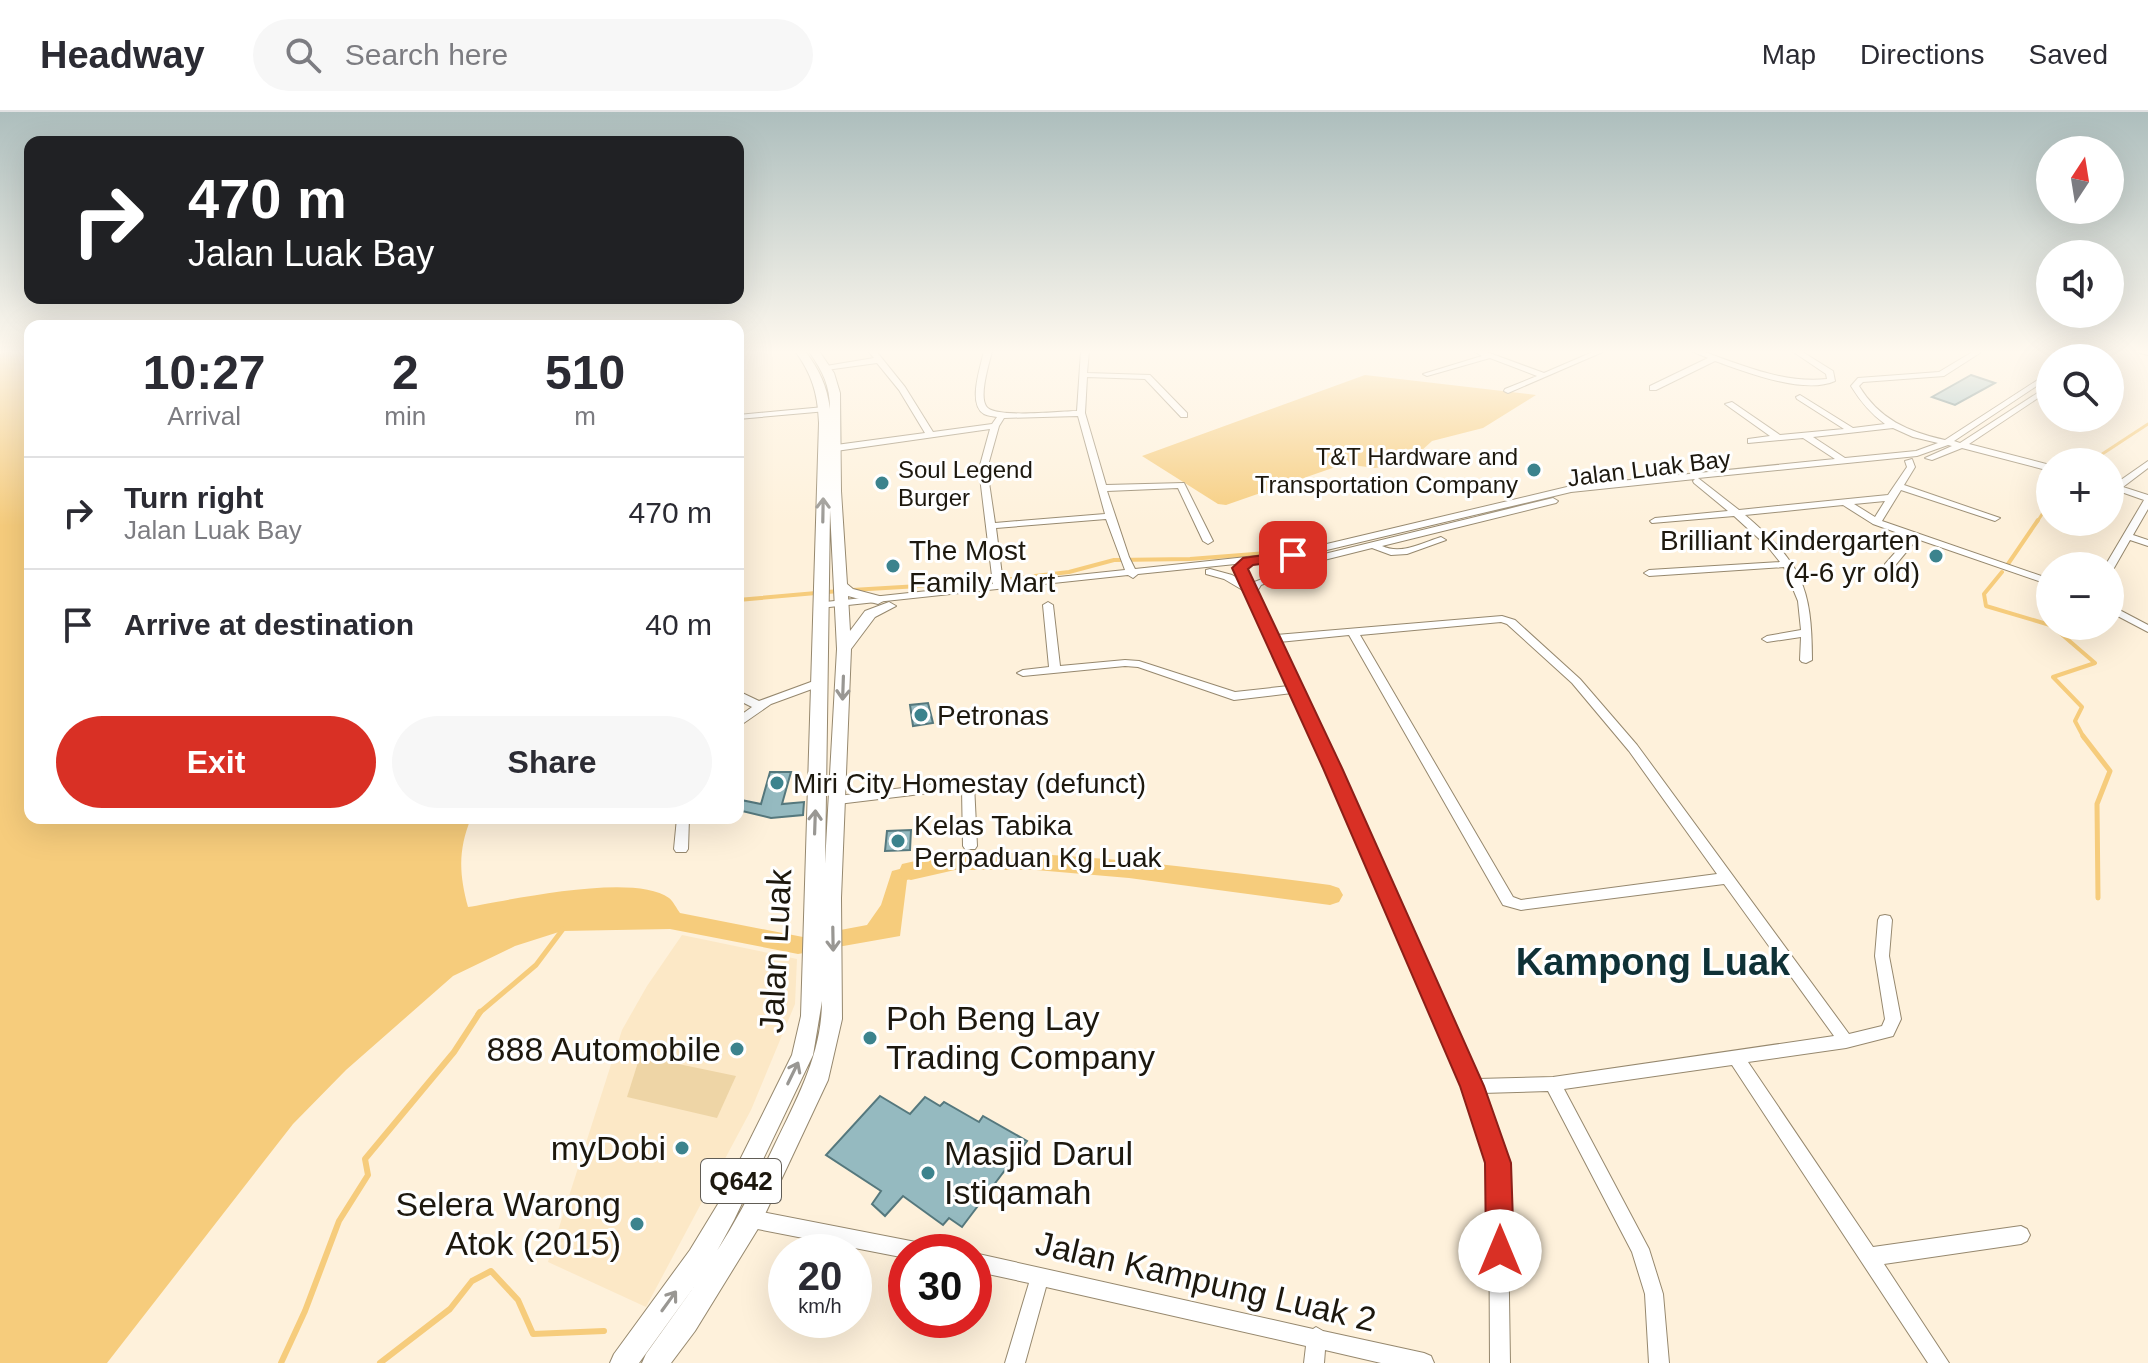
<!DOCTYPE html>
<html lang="en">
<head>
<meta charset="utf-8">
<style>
  body { margin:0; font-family:Arial,sans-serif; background:#f7f7f7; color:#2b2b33; height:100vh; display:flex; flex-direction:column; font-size:30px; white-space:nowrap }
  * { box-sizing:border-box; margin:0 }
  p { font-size:26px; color:#7c7c81 }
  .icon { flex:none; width:44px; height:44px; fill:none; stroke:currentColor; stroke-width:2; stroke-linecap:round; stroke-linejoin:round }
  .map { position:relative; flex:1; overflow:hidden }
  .details { position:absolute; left:24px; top:208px; width:720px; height:504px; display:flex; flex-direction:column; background:#fff; border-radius:16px; box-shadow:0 8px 32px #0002 }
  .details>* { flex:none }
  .banner { position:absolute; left:24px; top:24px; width:720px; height:168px; border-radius:16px; box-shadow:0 8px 32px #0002; background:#202124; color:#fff; overflow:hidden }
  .needle { width:52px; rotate:12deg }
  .controls { position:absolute; left:2036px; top:24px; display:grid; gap:16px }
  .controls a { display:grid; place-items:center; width:88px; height:88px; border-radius:50%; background:#fff; box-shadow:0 8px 32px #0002; font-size:40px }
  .speed { position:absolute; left:768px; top:1122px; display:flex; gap:16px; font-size:40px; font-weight:700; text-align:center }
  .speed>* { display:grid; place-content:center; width:104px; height:104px; border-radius:50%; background:#fff; box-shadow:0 8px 32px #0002; line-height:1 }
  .speed small { font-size:20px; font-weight:400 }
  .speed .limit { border:12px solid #d22; background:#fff; color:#111 }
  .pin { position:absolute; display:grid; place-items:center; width:68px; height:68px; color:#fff; margin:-34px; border-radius:16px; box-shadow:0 4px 12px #0006 }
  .me { position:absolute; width:88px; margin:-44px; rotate:0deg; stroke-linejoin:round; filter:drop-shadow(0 0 6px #0008) }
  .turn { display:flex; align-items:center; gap:28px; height:168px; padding:0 32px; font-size:36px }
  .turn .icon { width:104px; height:104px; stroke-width:2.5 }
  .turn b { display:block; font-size:56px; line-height:68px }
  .eta { display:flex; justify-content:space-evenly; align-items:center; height:136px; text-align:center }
  .eta b { font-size:48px; font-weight:600; line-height:56px }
  .primary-button { display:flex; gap:16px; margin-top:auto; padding:16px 32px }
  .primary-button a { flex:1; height:92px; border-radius:48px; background:#d93025; color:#fff; font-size:32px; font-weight:600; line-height:92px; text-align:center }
  .primary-button a+a { background:#f7f7f7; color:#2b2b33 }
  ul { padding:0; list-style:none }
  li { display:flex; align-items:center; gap:24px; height:112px; padding:0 32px; border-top:2px solid #e1e1e2 }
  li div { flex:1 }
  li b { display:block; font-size:30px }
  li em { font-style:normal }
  header { display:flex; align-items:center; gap:48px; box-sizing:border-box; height:112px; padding:0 40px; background:#fff; border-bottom:2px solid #e1e1e2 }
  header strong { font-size:38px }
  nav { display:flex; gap:44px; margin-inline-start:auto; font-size:28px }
  .search { width:560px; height:72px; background:#f7f7f7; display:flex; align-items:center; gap:20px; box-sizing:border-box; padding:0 28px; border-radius:44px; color:#7c7c81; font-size:30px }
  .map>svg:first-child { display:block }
</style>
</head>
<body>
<header>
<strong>Headway</strong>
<div class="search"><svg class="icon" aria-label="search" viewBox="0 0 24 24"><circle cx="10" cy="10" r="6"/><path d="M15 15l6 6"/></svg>Search here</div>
<nav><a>Map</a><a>Directions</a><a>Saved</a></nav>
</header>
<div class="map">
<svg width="2148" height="1251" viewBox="0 0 2148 1251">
  <rect width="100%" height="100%" fill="#fef1db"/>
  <path fill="#fce8c6" d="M682,823L797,847L795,892L751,998L646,1195L548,1150L622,918L647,874Z"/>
  <path fill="#eed5a6" d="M640,944L736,964L717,1006L627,985Z"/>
  <path fill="#f6cc7c" d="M0,239H30V706H471C458,738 459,762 468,795C510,788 634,760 669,786C673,789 677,797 680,801L803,825L867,813L881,793L892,759L934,748L940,758L925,760L907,768L900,824L798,842L670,817L562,819L515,834L453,864L346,958L293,1012L107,1251H0Z
    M1365,263L1536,283L1483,316L1432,329L1408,351L1375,356L1344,352L1226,393L1218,392L1142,344Z"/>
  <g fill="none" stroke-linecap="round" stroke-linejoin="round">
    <path stroke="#f6cc7c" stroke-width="3" d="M2090,350L2148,312
      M2037,410L2050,390"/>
    <path stroke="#f6cc7c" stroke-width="4" d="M2008,452L2038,408
      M2002,460L1984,482L1986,494L2050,513
      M852,478L986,470L1069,460L1114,448L1190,447L1267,441
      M738,488L839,479
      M2052,514L2095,551L2053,565L2082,595L2075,609L2084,626"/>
    <path stroke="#f6cc7c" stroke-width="5" d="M2083,624L2110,659L2097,692L2098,786
      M478,902L536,853L563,817"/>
    <path stroke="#f6cc7c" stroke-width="6" d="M281,1251L305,1199L339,1109L368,1063L365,1047L454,940L480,900
      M380,1251L450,1197L472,1169L491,1159L518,1188L533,1222L604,1219"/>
    <path fill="#f6cc7c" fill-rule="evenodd" d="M955,740C1081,740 1205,757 1330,773L1339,776L1343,783L1339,790L1330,793L1129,766L1036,758H955L911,768L902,766L899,759L902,752Z"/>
  </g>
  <path fill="#95bac0" stroke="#55787d" stroke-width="2" d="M1971,263L1995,271L1955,293L1932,285Z
    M928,591L933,611L913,614L910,593Z
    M770,660H791L782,692L804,690L803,703L771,706L738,698L741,688L761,692Z
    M911,718L910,738L885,739L887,719Z
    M880,984L910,1002L925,985L940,994L944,990L979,1010L983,1004L1027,1029L962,1115L949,1106L943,1113L903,1084L885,1104L872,1092L881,1079L826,1043Z"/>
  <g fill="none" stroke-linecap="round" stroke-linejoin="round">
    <defs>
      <path id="minor" d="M868,239H876L905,275L933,320L992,312L997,305C993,304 988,304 984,302C967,292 981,254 984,239H992C989,252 979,283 986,294C993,307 1061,299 1077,299L1081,239H1089L1087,261L1150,263L1187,301V305H1181L1145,267L1087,265L1085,301L1106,373L1184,371L1213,429L1208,432L1203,429L1178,376L1107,379L1129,445L1135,457L1293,440L1571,374L1835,347L1803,326L1748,331V327L1770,324L1725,292L1732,290L1780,323L1844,317L1797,287L1796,285L1800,283L1853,316L1885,312C1870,301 1861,290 1851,274L1858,266L1939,260L1974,239H1983L1944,264L1863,270L1859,274C1879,307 1908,320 1945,328L2050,260V265L1954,329L1960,331L2050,273V278L1969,332L2050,353V359L1962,336L1932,348L1925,346L1952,334L1948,333L1917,344L1698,366L1739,398L1888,383L1907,355L1905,349L1912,347L1915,355L1904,373L2000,406L1995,409L1992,408L1901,378L1882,409L2050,467V473L1917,427L1893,456H1885V452L1909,425L1873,412L1843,393L1745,403C1801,451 1812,474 1812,548L1806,551L1802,550L1800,548L1801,525L1767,530L1762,527L1767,524L1801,518L1798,489L1784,455L1649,464L1644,461L1649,458L1780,450L1768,435L1734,404L1652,411L1650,409L1655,406L1728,399L1694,371L1693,369L1695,367L1571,380L1293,446L1138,462L1133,466L1128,463L820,496L815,493L816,491L993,472L979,357L990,317L836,339L832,336L836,333L925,321L899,278L877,251L826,258L822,256L826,254L874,246ZM1078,304L1105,402L995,411L987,357L999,314L1004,306ZM1893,316L1913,325L1938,331L1916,339L1845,346L1813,325ZM1885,389L1875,405L1854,392ZM1106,407L1125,458L1003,471L996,416Z
        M1473,239H1484L1544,261L1595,239H1605L1508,281L1504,279L1505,277L1537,264L1490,246L1427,264L1423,262L1482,244Z
        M1691,239H1702C1741,253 1785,272 1827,267L1826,262L1792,239H1801L1833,259L1835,269C1804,283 1746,260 1715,249L1656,278H1650V274L1708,246Z
        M2079,239H2087L2082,246H2074Z
        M824,295H827V299L738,307V303Z
        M2148,349V356L2123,375L2148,383V397L2133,423L2148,428V434L2130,428L2114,456L2110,457V454H2105L2144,388L2110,376V370L2115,372Z
        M1553,386L1558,389L1556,391L1382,434C1401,443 1422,431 1441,425L1446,428L1407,442L1391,443L1372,436L1324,448L1322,450L1261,473L1256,481L1276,523L1502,504L1515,508L1580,567L1637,633L1849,922L1882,914L1885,907L1875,844L1878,808L1880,804L1885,803L1890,804L1892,808L1889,844L1901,907L1893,924L1846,936L1748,950L1873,1135L2021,1114L2027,1117L2030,1123L2027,1129L2021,1132L1884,1152L1949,1251H1928L1732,953L1564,977L1649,1137L1663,1182L1669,1251H1649L1645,1182L1632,1140L1548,979L1482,981L1507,1051L1510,1251H1490L1489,1051L1464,974L1292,581L1234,588L1138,555L1125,554L1023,564L1017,561L1023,558L1049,555L1043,493L1048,490L1053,493L1060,554L1125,548L1139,549L1235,580L1289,574L1246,480L1224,467L1206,462V458L1210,457L1232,463L1241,468L1235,456L1240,453L1244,454L1252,471L1307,449L1308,446ZM1501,510L1507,512L1572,571L1629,639L1717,762L1521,788L1513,785L1360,523ZM1349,523L1503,793L1521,798L1724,772L1834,924L1553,965L1477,967L1338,656L1279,530Z
        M2110,493L2148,513V520L2110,500Z
        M819,567L825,571L823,573L771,592L738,615V605L752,595L738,588V579L759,589Z
        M968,668L974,672L977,734L975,737H965L963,734L962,677L838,692L833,691L832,688L833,685L838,684Z
        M677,706H689L688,737L686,740H676L674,737Z
        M747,1097L921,1131L927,1134L930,1140H906V1146L747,1115L741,1112L738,1106L741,1100Z
        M974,1141L1313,1217L1316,1215L1323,1219L1424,1241L1431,1244L1434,1251H1381L1325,1238L1324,1251H1304L1306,1234L1046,1175L1025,1251H1005L1029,1171L974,1159Z"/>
      <path id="major" d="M795,239H805C819,257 827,274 830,297C830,274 823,260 810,241L811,239H819L834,261L840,281L841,379L847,472L853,477L883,485L885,488L878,492L848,484L850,519L865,499L889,490L896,494L875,505L851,537L841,786L842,907L828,968L759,1115L695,1219L671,1251H642L646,1242L696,1172L639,1251H610L614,1242L690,1138L718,1092L792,943L801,904L819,311C818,282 812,262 795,239ZM830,398L837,537L825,752ZM822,889C822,940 798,985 776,1030C758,1068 739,1104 717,1139L734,1108L813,943Z"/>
      <path id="highway" d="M2057,239H2069L2072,243L2062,245Z
        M2138,239H2148V243L2140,241Z"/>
    </defs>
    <use href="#minor" stroke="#96886e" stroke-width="2"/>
    <use href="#major" stroke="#96886e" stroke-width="2"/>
    <use href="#highway" stroke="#96886e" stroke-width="2"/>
    <use href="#minor" fill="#fff" fill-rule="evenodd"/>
    <use href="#major" fill="#fff" fill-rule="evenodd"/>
    <use href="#highway" fill="#fff" fill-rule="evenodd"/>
  </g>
  <defs><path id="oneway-shaft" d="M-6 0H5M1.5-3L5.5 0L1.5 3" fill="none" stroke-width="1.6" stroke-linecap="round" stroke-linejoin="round" transform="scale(2)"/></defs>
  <g stroke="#999793">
    <use href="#oneway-shaft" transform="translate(823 398) rotate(-89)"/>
    <use href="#oneway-shaft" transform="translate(843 576) rotate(92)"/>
    <use href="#oneway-shaft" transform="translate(815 710) rotate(-88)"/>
    <use href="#oneway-shaft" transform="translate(833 827) rotate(89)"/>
    <use href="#oneway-shaft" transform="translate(793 961) rotate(-64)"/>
    <use href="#oneway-shaft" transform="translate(669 1189) rotate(-54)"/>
  </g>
  <linearGradient id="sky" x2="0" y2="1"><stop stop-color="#adbebd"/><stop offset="0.58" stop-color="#fff9ef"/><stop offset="1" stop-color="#fff9ef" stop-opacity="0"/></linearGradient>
  <rect width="2148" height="414" fill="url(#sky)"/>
  <path fill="#d93025" stroke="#8d1f18" stroke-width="2" d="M1293,439L1301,443L1298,447L1253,453L1248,457L1342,656L1484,974L1511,1051L1514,1139L1510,1149L1500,1153L1490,1149L1486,1139L1485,1051L1460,974L1323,656L1232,456L1243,446Z"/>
  <g fill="#3c838d" stroke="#fff" stroke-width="3">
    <circle cx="1534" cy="358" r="8"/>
    <circle cx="882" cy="371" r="8"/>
    <circle cx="1936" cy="444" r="8"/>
    <circle cx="893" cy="454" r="8"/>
    <circle cx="921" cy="603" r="8"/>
    <circle cx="777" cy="671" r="8"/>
    <circle cx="898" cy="729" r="8"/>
    <circle cx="870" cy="926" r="8"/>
    <circle cx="737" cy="937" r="8"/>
    <circle cx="682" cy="1036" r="8"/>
    <circle cx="928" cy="1061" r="8"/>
    <circle cx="637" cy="1112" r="8"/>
  </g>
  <g text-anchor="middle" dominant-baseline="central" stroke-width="6" stroke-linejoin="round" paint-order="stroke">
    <g font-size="24" fill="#1d180e" stroke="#fff" text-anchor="end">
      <text x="1518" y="344">T&amp;T Hardware and<tspan x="1518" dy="28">Transportation Company</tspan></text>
      <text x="898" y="357" text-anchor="start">Soul Legend<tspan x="898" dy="28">Burger</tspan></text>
    </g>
    <g font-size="24" fill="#1d180e" stroke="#fff">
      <text transform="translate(1649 356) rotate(-7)">Jalan Luak Bay</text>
    </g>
    <rect fill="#fff" stroke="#615d56" stroke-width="2" x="701" y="1047" width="80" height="44" rx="6"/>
    <g font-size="26" font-weight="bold" fill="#1d180e">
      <text x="741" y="1069">Q642</text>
    </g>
    <g font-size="28" fill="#1d180e" stroke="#fff" text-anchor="start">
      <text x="1920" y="428" text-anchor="end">Brilliant Kindergarten<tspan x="1920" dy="32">(4-6 yr old)</tspan></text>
      <text x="909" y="438">The Most<tspan x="909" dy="32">Family Mart</tspan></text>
      <text x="937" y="603">Petronas</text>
      <text x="793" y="671">Miri City Homestay (defunct)</text>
      <text x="914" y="713">Kelas Tabika<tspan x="914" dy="32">Perpaduan Kg Luak</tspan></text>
    </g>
    <g font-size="34" fill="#1d180e" stroke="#fff">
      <text transform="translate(775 839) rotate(-87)">Jalan Luak</text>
      <text transform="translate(1206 1169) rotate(13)">Jalan Kampung Luak 2</text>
    </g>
    <g font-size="34" fill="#1d180e" stroke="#fff" text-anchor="end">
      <text x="886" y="906" text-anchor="start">Poh Beng Lay<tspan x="886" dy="39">Trading Company</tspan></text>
      <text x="721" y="937">888 Automobile</text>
      <text x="666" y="1036">myDobi</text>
      <text x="944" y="1041" text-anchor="start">Masjid Darul<tspan x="944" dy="39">Istiqamah</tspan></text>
      <text x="621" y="1092">Selera Warong<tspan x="621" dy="39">Atok (2015)</tspan></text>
    </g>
    <g font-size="38" font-weight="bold" fill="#0f3136" stroke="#fff">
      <text x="1653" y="850">Kampong Luak</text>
    </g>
  </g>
</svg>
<div class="controls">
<a><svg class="needle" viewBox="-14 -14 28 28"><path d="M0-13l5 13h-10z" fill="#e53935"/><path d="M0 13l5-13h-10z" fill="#7c7c81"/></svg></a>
<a><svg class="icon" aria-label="sound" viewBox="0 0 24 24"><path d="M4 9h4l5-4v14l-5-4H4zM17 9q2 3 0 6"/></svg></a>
<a><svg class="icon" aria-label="search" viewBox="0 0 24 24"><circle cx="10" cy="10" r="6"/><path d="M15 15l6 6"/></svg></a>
<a>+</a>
<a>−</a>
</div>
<div class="speed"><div>20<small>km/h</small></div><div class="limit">30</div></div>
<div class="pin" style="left:1293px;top:443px;background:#d93025"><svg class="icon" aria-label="arrive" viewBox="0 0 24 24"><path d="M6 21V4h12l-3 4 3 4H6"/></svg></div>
<svg class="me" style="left:1500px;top:1139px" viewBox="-20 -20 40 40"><circle r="19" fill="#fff"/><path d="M0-13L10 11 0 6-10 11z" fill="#d93025"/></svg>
<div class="banner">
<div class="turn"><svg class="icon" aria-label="right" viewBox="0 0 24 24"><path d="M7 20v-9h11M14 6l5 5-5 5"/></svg><div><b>470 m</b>Jalan Luak Bay</div></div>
</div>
<section class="details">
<div class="eta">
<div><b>10:27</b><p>Arrival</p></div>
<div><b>2</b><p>min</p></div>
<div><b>510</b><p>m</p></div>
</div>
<ul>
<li><svg class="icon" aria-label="right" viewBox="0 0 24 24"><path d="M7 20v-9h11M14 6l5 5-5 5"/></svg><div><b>Turn right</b><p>Jalan Luak Bay</p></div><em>470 m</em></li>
<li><svg class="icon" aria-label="arrive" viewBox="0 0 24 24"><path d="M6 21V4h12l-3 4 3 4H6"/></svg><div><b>Arrive at destination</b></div><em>40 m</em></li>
</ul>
<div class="primary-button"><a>Exit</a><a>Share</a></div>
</section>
</div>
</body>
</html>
